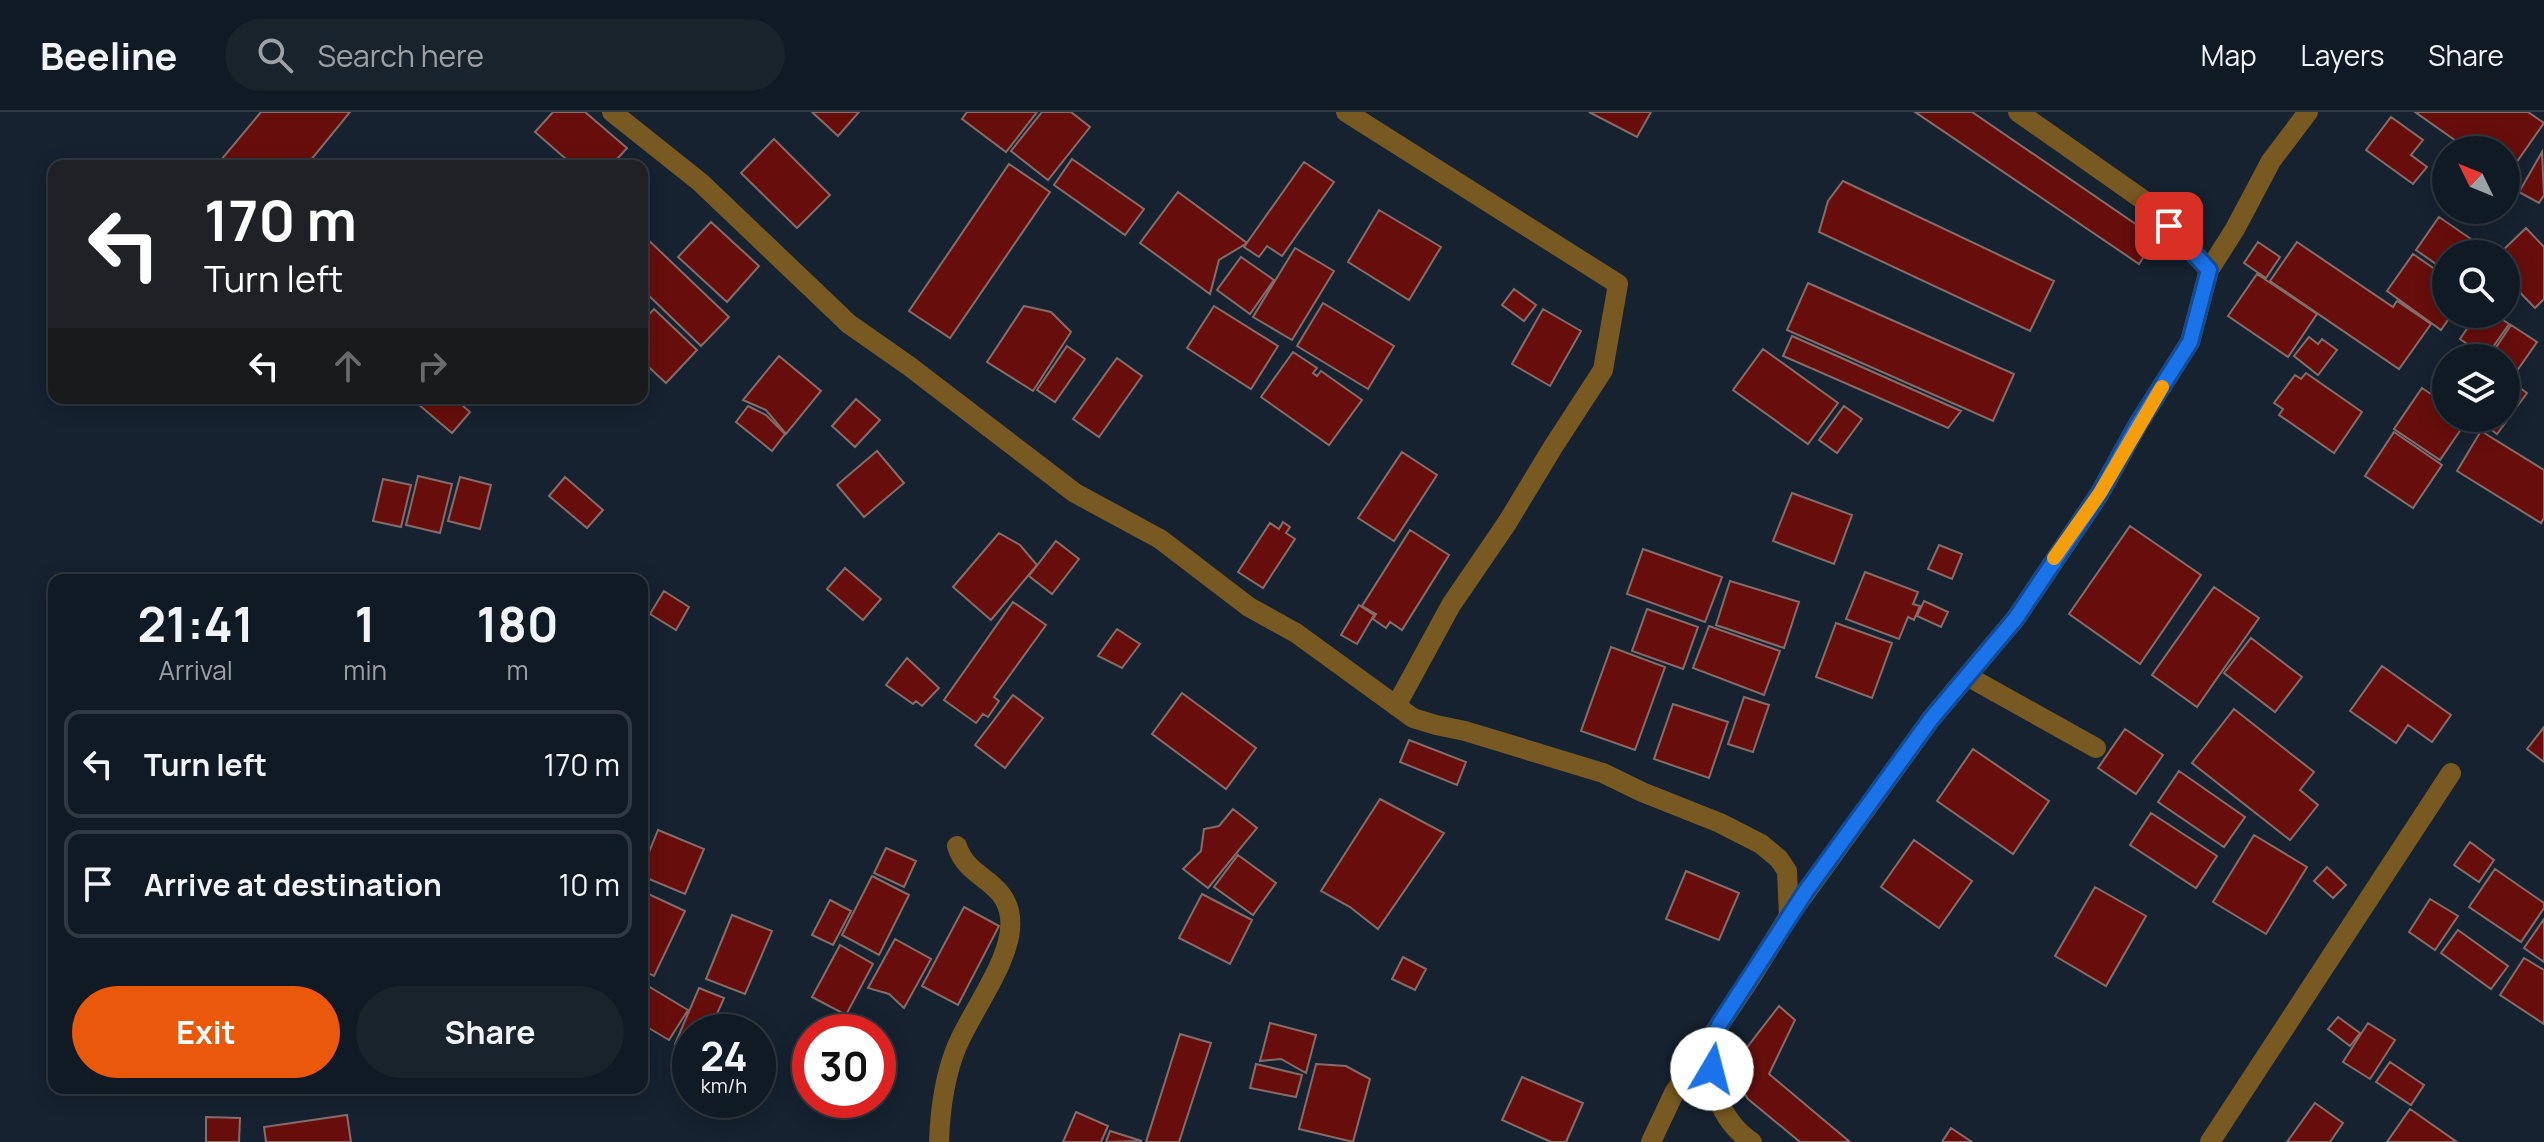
<!DOCTYPE html>
<html lang="en">
<head>
<meta charset="utf-8">
<style>
  body { margin:0; font-family:Manrope,sans-serif; background:#19232c; color:#f1f3f6; height:100vh; display:flex; flex-direction:column; font-size:30px; white-space:nowrap }
  * { box-sizing:border-box; margin:0 }
  p { font-size:26px; color:#9ca1a6 }
  .icon { flex:none; width:44px; height:44px; fill:none; stroke:currentColor; stroke-width:2; stroke-linecap:round; stroke-linejoin:round }
  .map { position:relative; flex:1; overflow:hidden }
  .sheet { position:absolute; left:48px; top:462px; width:600px; height:520px; display:flex; flex-direction:column; background:#101a24; border-radius:16px; box-shadow:0 4px 20px #0003,0 0 0 2px #303841 }
  .sheet>* { flex:none }
  .hud { position:absolute; left:48px; top:48px; width:600px; height:244px; border-radius:16px; box-shadow:0 4px 20px #0003,0 0 0 2px #303841; background:#202124; color:#fff; overflow:hidden }
  .needle { width:52px; rotate:313deg }
  .fabs { position:absolute; left:2432px; top:24px; display:grid; gap:16px }
  .fabs a { display:grid; place-items:center; width:88px; height:88px; border-radius:50%; background:#101a24; box-shadow:0 4px 20px #0003,0 0 0 2px #303841; font-size:40px }
  .speed { position:absolute; left:672px; top:902px; display:flex; gap:16px; font-size:40px; font-weight:700; text-align:center }
  .speed>* { display:grid; place-content:center; width:104px; height:104px; border-radius:50%; background:#101a24; box-shadow:0 4px 20px #0003,0 0 0 2px #303841; line-height:1 }
  .speed small { font-size:20px; font-weight:400 }
  .speed .limit { border:12px solid #d22; background:#fff; color:#111 }
  .pin { position:absolute; display:grid; place-items:center; width:68px; height:68px; color:#fff; margin:-34px; border-radius:16px; box-shadow:0 4px 12px #0006 }
  .me { position:absolute; width:88px; margin:-44px; rotate:8deg; stroke-linejoin:round; filter:drop-shadow(0 0 6px #0008) }
  .turn { display:flex; align-items:center; gap:28px; height:168px; padding:0 24px; font-size:36px }
  .turn .icon { width:104px; height:104px; stroke-width:2.5 }
  .turn b { display:block; font-size:56px; line-height:68px }
  .lanes { display:flex; align-items:center; height:76px; padding:0 24px; background:#0003; justify-content:center; gap:40px; direction:ltr }
  .lanes .off { opacity:.35 }
  .eta { display:flex; justify-content:space-evenly; align-items:center; height:136px; text-align:center }
  .eta b { font-size:48px; font-weight:700; line-height:56px }
  .cta { display:flex; gap:16px; margin-top:auto; padding:16px 24px }
  .cta a { flex:1; height:92px; border-radius:48px; background:#ea580c; color:#fff; font-size:32px; font-weight:700; line-height:92px; text-align:center }
  .cta a+a { background:#19232c; color:#f1f3f6 }
  ul { padding:0; list-style:none }
  li { display:flex; align-items:center; gap:24px; height:108px; margin:0 16px 12px; padding:0 8px; border:4px solid #303841; border-radius:16px }
  li div { flex:1 }
  li b { display:block; font-size:30px }
  li em { font-style:normal }
  header { display:flex; align-items:center; gap:48px; box-sizing:border-box; height:112px; padding:0 40px; background:#101a24; border-bottom:2px solid #303841 }
  header strong { font-size:38px }
  nav { display:flex; gap:44px; margin-inline-start:auto; font-size:28px }
  .search { width:560px; height:72px; background:#19232c; display:flex; align-items:center; gap:20px; box-sizing:border-box; padding:0 28px; border-radius:44px; color:#9ca1a6; font-size:30px }
  .map>svg:first-child { display:block }
</style>
</head>
<body>
<header>
<strong>Beeline</strong>
<div class="search"><svg class="icon" aria-label="search" viewBox="0 0 24 24"><circle cx="10" cy="10" r="6"/><path d="M15 15l6 6"/></svg>Search here</div>
<nav><a>Map</a><a>Layers</a><a>Share</a></nav>
</header>
<div class="map">
<svg width="2544" height="1030" viewBox="0 0 2544 1030">
  <rect width="100%" height="100%" fill="#162230"/>
  <path fill="#670e0c" stroke="#846c69" stroke-width="2" d="M261,0H350L306,54H216Z
    M553,0H585L627,36L611,54H574L535,20Z
    M812,0H859L838,24Z
    M967,0H1037L1006,40L962,7Z
    M1042,0H1071L1090,15L1048,68L1011,39Z
    M1589,0H1651L1637,25Z
    M1915,0H1972L2156,126L2139,152Z
    M2415,0H2528L2544,11L2507,64L2506,38H2469Z
    M2391,5L2423,28L2411,43L2427,55L2413,72L2366,38Z
    M774,27L830,83L797,116L741,61Z
    M2542,40L2544,83L2539,91L2519,80Z
    M1072,47L1144,97L1125,123L1054,73Z
    M1304,50L1334,70L1282,144L1267,134L1259,145L1244,135Z
    M1009,52L1050,80L950,226L909,199Z
    M1843,69L2054,169L2030,219L1819,120L1828,89Z
    M1178,80L1247,131L1219,148L1210,182L1140,131Z
    M1379,98L1441,135L1409,188L1348,150Z
    M2439,105L2490,140L2489,142H2446V159L2416,138Z
    M711,110L759,154L727,190L678,145Z
    M2526,116L2544,135V187L2535,196L2506,166V142H2499Z
    M642,122L729,205L701,234L642,177Z
    M2258,130L2280,145L2266,166L2244,151Z
    M2297,130L2393,195L2397,189L2431,212L2399,257L2270,169Z
    M1295,136L1334,159L1292,228L1253,205Z
    M2413,142L2446,165V202H2452L2441,218L2387,179Z
    M1241,145L1274,168L1250,202L1217,178Z
    M2257,162L2317,202L2288,245L2228,204Z
    M1808,171L2014,262L1993,309L1787,218Z
    M1514,177L1536,193L1524,209L1502,193Z
    M1323,191L1394,234L1368,277L1297,234Z
    M1024,194L1051,200L1071,220L1033,279L987,250Z
    M1214,194L1278,234L1251,277L1187,236Z
    M654,197L697,238L666,271L642,249V235L649,228L642,221V210Z
    M1543,197L1581,219L1550,274L1512,252Z
    M2477,202H2494L2509,212L2486,245L2460,227Z
    M2511,213L2537,230L2514,263L2506,257V246H2489Z
    M1792,224L1961,299L1948,316L1783,244Z
    M2309,225L2318,232L2322,227L2337,238L2318,263L2294,244Z
    M1067,234L1085,247L1055,290L1037,278Z
    M1763,237L1838,291L1808,332L1733,278Z
    M1293,240L1317,256L1313,261L1317,264L1321,259L1362,288L1329,333L1261,285Z
    M779,244L821,279L786,322L766,298L743,288Z
    M1117,246L1142,264L1099,325L1073,307Z
    M2306,261L2362,300L2334,341L2279,303L2283,297L2274,291L2295,263L2301,267Z
    M2506,266L2527,281L2497,322L2476,306H2506Z
    M2422,276L2446,292V306L2468,307L2440,348L2394,317Z
    M411,286H454L470,300L452,321Z
    M856,287L880,308L855,335L832,314Z
    M748,294L766,303L785,322L772,339L736,310Z
    M1844,294L1862,307L1837,341L1819,328Z
    M2481,319L2544,358V406L2541,411L2457,359Z
    M2394,320L2442,353L2413,396L2365,364Z
    M877,339L904,371L864,405L837,373Z
    M1402,340L1437,363L1394,429L1358,406Z
    M418,364L452,372L440,421L406,413Z
    M460,365L491,373L480,417L448,409Z
    M565,365L603,398L587,416L549,384Z
    M383,367L411,373L401,415L373,409Z
    M1792,381L1852,403L1834,452L1773,429Z
    M1283,410L1290,415L1286,421L1295,427L1263,476L1238,460L1270,411L1279,417Z
    M2130,414L2201,463L2140,552L2069,502Z
    M1410,418L1449,443L1402,518L1390,510L1386,516L1373,507L1376,502L1362,494Z
    M999,421L1020,433L1037,453L991,508L953,475Z
    M1056,429L1079,447L1052,482L1029,464Z
    M1939,433L1962,442L1952,467L1928,457Z
    M1643,437L1722,465L1705,510L1627,482Z
    M845,456L881,487L863,508L827,477Z
    M1865,460L1918,480L1913,492L1920,494L1914,508L1908,505L1899,527L1846,507Z
    M1730,469L1799,490L1784,536L1716,513Z
    M2214,475L2259,506L2197,595L2152,563Z
    M664,479L689,495L676,518L650,502Z
    M1924,489L1948,500L1941,515L1917,504Z
    M1013,490L1046,513L994,585L999,589L988,605L983,602L976,611L944,588Z
    M1359,493L1374,503L1357,532L1341,523Z
    M1647,497L1698,515L1683,557L1632,539Z
    M1836,511L1892,531L1872,586L1816,565Z
    M1709,514L1780,539L1764,583L1693,556Z
    M1117,517L1140,532L1122,556L1098,544Z
    M2251,526L2302,565L2275,600L2224,561Z
    M1611,535L1665,555L1635,638L1581,619Z
    M907,546L939,576L922,594L916,589L913,592L886,573Z
    M2382,554L2451,603L2432,630L2408,613L2396,631L2350,599Z
    M1182,581L1256,636L1226,677L1152,622Z
    M1013,583L1043,606L1005,656L975,633Z
    M1744,585L1769,593L1753,640L1728,632Z
    M1673,592L1728,610L1709,666L1654,647Z
    M2234,597L2314,660L2300,678L2318,693L2290,728L2192,651Z
    M2544,615V650L2527,637Z
    M2125,617L2163,643L2136,682L2098,656Z
    M1409,628L1466,650L1457,673L1400,650Z
    M1973,637L2049,689L2013,742L1937,689Z
    M2179,659L2245,705L2224,735L2158,690Z
    M1380,687L1444,721L1378,817L1350,795L1321,779Z
    M1233,697L1257,716L1208,776L1183,757L1201,739L1204,717L1219,714Z
    M2151,701L2217,744L2196,776L2130,733Z
    M658,718L704,737L685,782L642,764V757Z
    M2254,723L2307,755L2266,822L2213,790Z
    M1914,728L1972,769L1939,816L1881,775Z
    M2470,730L2494,748L2479,770L2454,753Z
    M886,736L916,749L904,775L874,761Z
    M1238,743L1276,771L1253,803L1214,775Z
    M2327,755L2346,773L2333,786L2314,769Z
    M2495,757L2544,791V796L2521,830L2469,795Z
    M1686,759L1739,781L1719,828L1666,807Z
    M872,764L909,783L879,843L842,823Z
    M2095,775L2146,804L2106,874L2055,844Z
    M642,779L685,799L654,864L642,858Z
    M1202,782L1252,808L1230,852L1179,826Z
    M2430,787L2458,804L2435,838L2409,820Z
    M830,788L851,799L833,833L812,823Z
    M964,795L999,814L958,893L922,874Z
    M732,803L772,819L745,882L706,867Z
    M2544,807V850L2524,836Z
    M2458,818L2508,854L2491,877L2441,841Z
    M895,827L931,847L904,896L889,882L868,876Z
    M840,833L873,852L846,903L812,885Z
    M1403,845L1426,857L1415,878L1392,867Z
    M2524,846L2544,858V912L2500,883Z
    M648,874L688,898L669,928L642,912V883Z
    M699,876L724,886L709,920H690V938L675,932Z
    M1779,894L1795,908L1769,962L1850,1030H1800L1748,987L1741,976L1739,963L1745,938Z
    M2338,905L2360,921L2350,934L2328,917Z
    M725,907L749,920H718Z
    M1270,911L1316,923L1306,961L1281,947L1260,949Z
    M2368,911L2395,928L2370,967L2343,950Z
    M1180,922L1211,931L1179,1030H1146Z
    M2390,950L2424,973L2411,993L2376,970Z
    M1256,952L1302,963L1296,985L1250,976Z
    M1316,952L1346,954L1370,967L1353,1030L1299,1017Z
    M1522,965L1583,991L1566,1030H1551L1502,1008Z
    M2315,991L2343,1011L2330,1030H2287Z
    M2410,997L2457,1030H2387Z
    M1076,1000L1108,1014L1101,1030H1063Z
    M347,1003L351,1030H266L264,1015Z
    M206,1005L240,1006L239,1030H206Z
    M1951,1016L1972,1030H1942Z
    M1110,1019L1142,1029L1106,1030Z"/>
  <g fill="none" stroke-linecap="round" stroke-linejoin="round">
    <path stroke="#775921" stroke-width="20" d="M612,0L700,70L849,212L909,254L1075,381L1160,427L1249,495L1296,521L1413,606L1436,613L1465,619L1603,661L1642,680L1720,711L1761,732L1779,747L1787,759L1789,804
      M1346,0L1618,172L1603,258L1553,335L1507,411L1451,493L1396,594
      M2018,0L2149,92L2209,158
      M1967,564L2096,636
      M1716,921C1704,960 1717,1007 1752,1030
      M939,1030C940,1001 944,968 955,939C969,901 1015,846 1010,805C1006,768 967,767 957,734
      M1651,1030L1674,981L1752,864L1789,804L1931,607L2016,506L2100,381L2138,312L2190,230L2209,158L2235,117L2271,49L2308,0
      M2210,1030L2451,661"/>
  </g>
  <g fill="none" stroke-linecap="round" stroke-linejoin="round">
    <defs>
      <path id="route" d="M1712,957L1714,926L1719,913L1806,779L1931,607L2016,506L2100,381L2138,312L2190,230L2209,158L2169,114"/>
    </defs>
    <use href="#route" stroke="#114b97" stroke-width="20"/>
    <use href="#route" stroke="#1a73e8" stroke-width="14"/>
    <path stroke="#f59e0b" stroke-width="14" d="M2054,446L2100,381L2162,275"/>
  </g>
</svg>
<div class="fabs">
<a><svg class="needle" viewBox="-14 -14 28 28"><path d="M0-13l5 13h-10z" fill="#e53935"/><path d="M0 13l5-13h-10z" fill="#9ca1a6"/></svg></a>
<a><svg class="icon" aria-label="search" viewBox="0 0 24 24"><circle cx="10" cy="10" r="6"/><path d="M15 15l6 6"/></svg></a>
<a><svg class="icon" aria-label="layers" viewBox="0 0 24 24"><path d="M12 4l9 5-9 5-9-5zM3 14l9 5 9-5"/></svg></a>
</div>
<div class="speed"><div>24<small>km/h</small></div><div class="limit">30</div></div>
<div class="pin" style="left:2169px;top:114px;background:#d93025"><svg class="icon" aria-label="arrive" viewBox="0 0 24 24"><path d="M6 21V4h12l-3 4 3 4H6"/></svg></div>
<svg class="me" style="left:1712px;top:957px" viewBox="-20 -20 40 40"><circle r="19" fill="#fff"/><path d="M0-13L10 11 0 6-10 11z" fill="#1a73e8"/></svg>
<div class="hud">
<div class="turn"><svg class="icon" aria-label="left" viewBox="0 0 24 24"><path d="M17 20v-9H6M10 6l-5 5 5 5"/></svg><div><b>170 m</b>Turn left</div></div>
<div class="lanes"><svg class="icon" aria-label="left" viewBox="0 0 24 24"><path d="M17 20v-9H6M10 6l-5 5 5 5"/></svg><svg class="icon off" aria-label="ahead" viewBox="0 0 24 24"><path d="M12 20V5M6 11l6-6 6 6"/></svg><svg class="icon off" aria-label="right" viewBox="0 0 24 24"><path d="M7 20v-9h11M14 6l5 5-5 5"/></svg></div>
</div>
<section class="sheet">
<div class="eta">
<div><b>21:41</b><p>Arrival</p></div>
<div><b>1</b><p>min</p></div>
<div><b>180</b><p>m</p></div>
</div>
<ul>
<li><svg class="icon" aria-label="left" viewBox="0 0 24 24"><path d="M17 20v-9H6M10 6l-5 5 5 5"/></svg><div><b>Turn left</b></div><em>170 m</em></li>
<li><svg class="icon" aria-label="arrive" viewBox="0 0 24 24"><path d="M6 21V4h12l-3 4 3 4H6"/></svg><div><b>Arrive at destination</b></div><em>10 m</em></li>
</ul>
<div class="cta"><a>Exit</a><a>Share</a></div>
</section>
</div>
</body>
</html>
